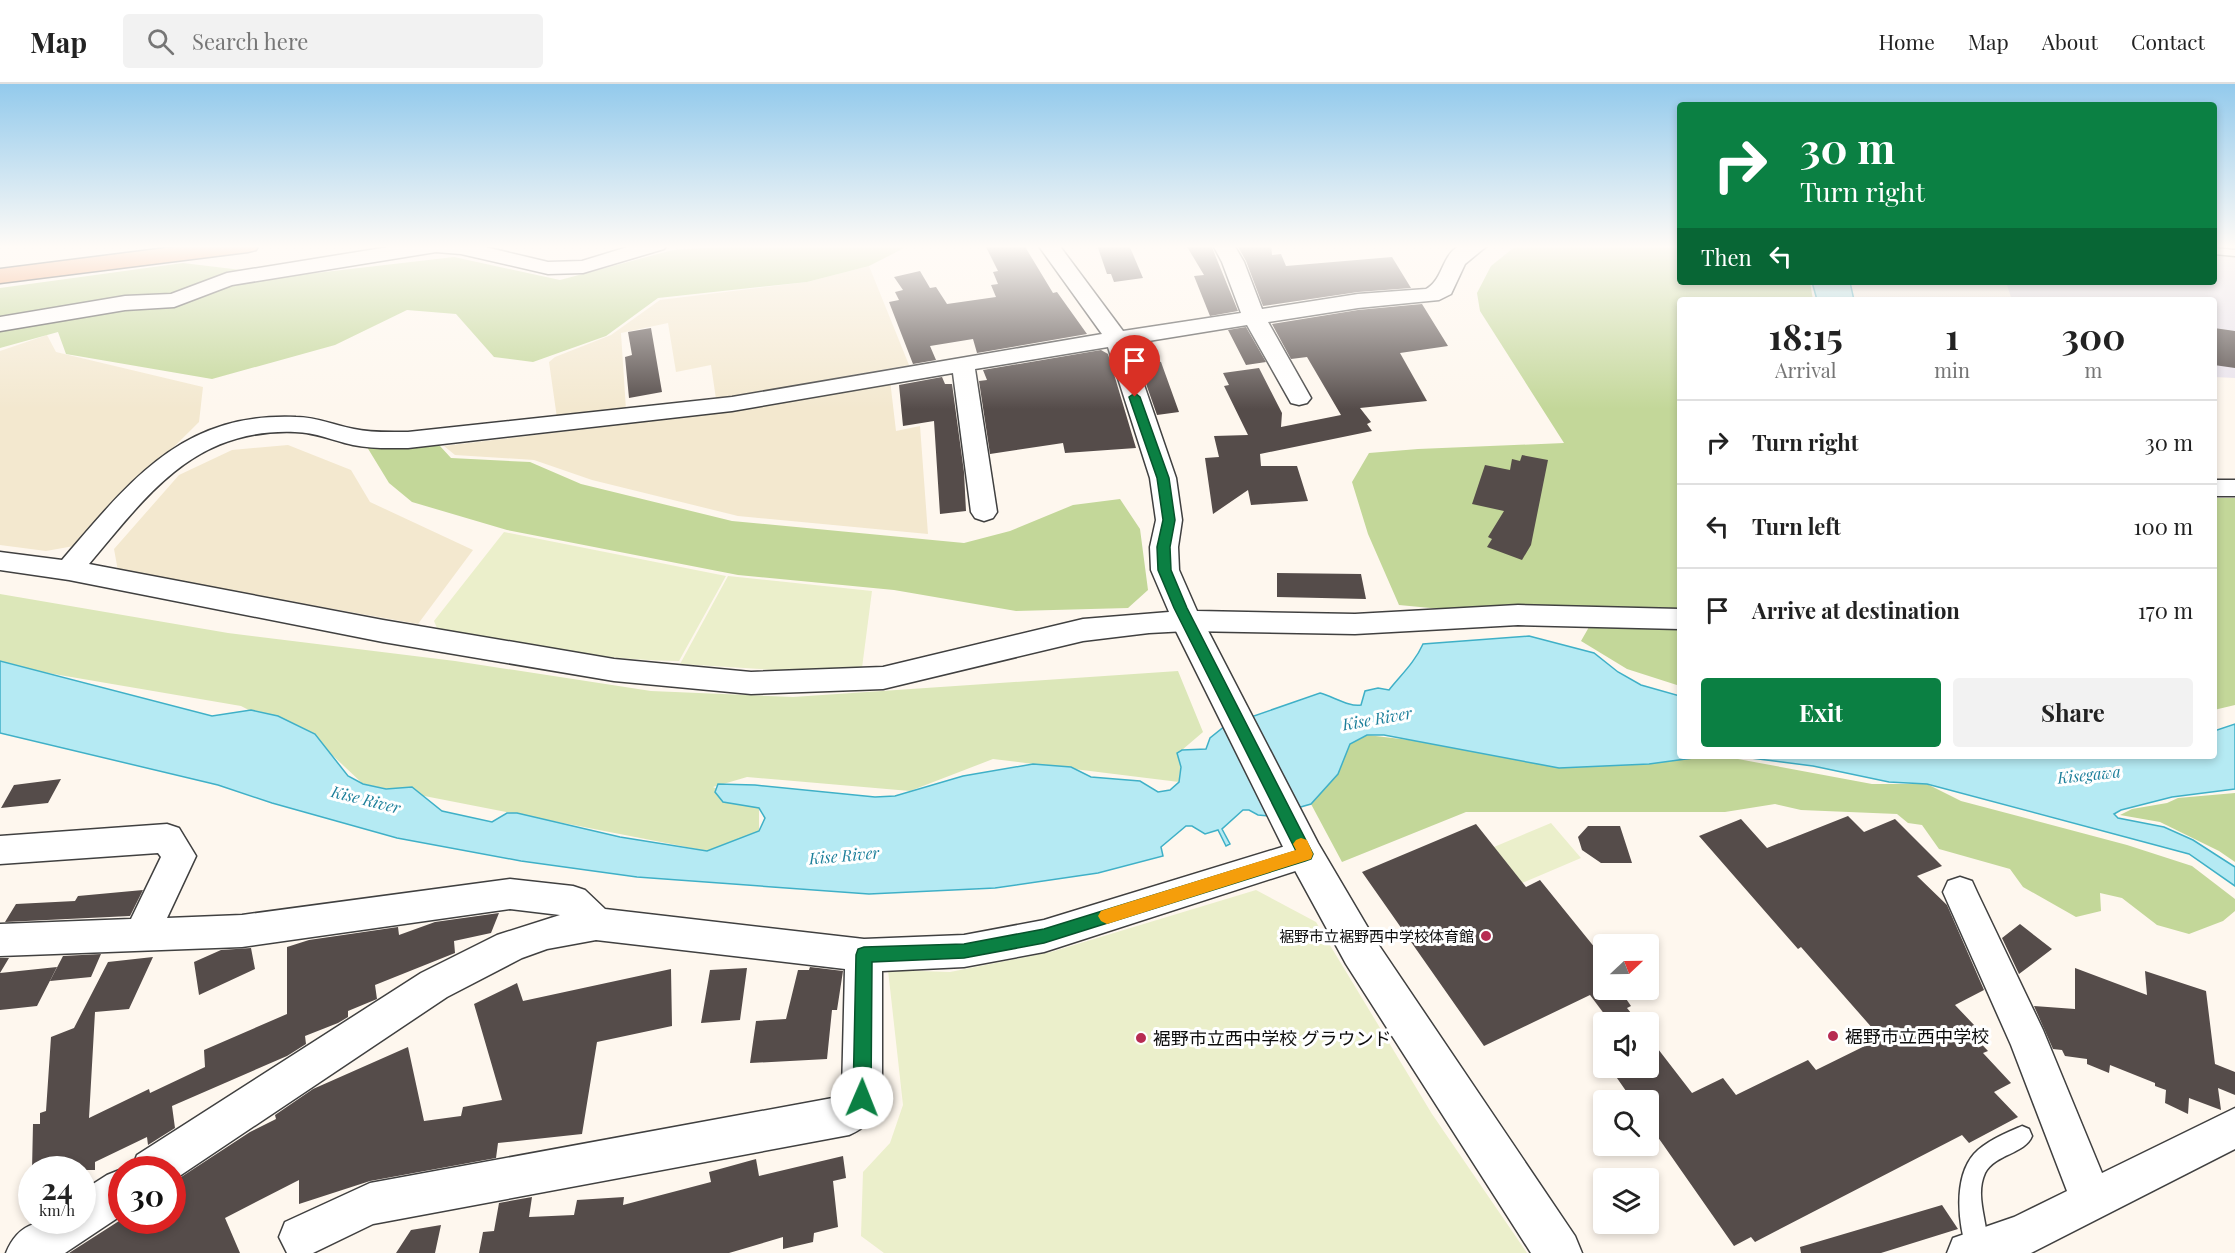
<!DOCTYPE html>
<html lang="en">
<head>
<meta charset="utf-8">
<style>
  body { margin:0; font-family:"Playfair Display","Noto Sans JP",serif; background:#f2f2f2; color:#222; height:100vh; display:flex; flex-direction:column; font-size:22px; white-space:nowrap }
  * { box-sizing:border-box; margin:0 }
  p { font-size:20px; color:#767676 }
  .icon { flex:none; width:33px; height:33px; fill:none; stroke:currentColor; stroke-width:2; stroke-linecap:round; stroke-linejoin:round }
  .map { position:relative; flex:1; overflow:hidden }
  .drawer { position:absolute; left:1677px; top:213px; width:540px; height:462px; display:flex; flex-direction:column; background:#fff; border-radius:6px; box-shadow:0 3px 9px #0003 }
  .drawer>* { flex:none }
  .hud { position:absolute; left:1677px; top:18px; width:540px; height:183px; border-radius:6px; box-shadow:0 3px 9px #0003; background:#0b8043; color:#fff; overflow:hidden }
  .needle { width:39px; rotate:68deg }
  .tools { position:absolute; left:1593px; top:850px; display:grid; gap:12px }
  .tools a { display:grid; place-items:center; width:66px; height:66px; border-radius:6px; background:#fff; box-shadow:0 3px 9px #0003; font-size:30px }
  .speed { position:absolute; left:18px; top:1072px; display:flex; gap:12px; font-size:30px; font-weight:700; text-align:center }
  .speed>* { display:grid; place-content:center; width:78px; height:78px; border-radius:50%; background:#fff; box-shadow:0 3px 9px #0003; line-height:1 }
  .speed small { font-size:15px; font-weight:400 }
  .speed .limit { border:9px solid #d22; background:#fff; color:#111 }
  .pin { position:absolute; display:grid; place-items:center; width:51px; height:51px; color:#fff; margin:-62px -26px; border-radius:50% 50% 50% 0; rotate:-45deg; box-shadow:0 0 6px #0007 }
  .pin .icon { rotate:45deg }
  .me { position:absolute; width:66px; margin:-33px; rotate:1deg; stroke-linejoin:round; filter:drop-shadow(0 0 4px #0008) }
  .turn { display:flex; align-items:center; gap:21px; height:126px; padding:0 24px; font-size:27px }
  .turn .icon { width:78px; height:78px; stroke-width:2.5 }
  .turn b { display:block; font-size:42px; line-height:51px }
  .then { display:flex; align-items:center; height:57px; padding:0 24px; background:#0003; gap:12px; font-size:22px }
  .eta { display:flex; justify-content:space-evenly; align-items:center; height:102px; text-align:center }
  .eta b { font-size:36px; font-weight:700; line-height:42px }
  .primary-button { display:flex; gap:12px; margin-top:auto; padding:12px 24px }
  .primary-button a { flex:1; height:69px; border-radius:6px; background:#0b8043; color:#fff; font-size:24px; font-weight:700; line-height:69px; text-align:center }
  .primary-button a+a { background:#f2f2f2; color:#222 }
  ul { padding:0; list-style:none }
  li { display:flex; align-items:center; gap:18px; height:84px; padding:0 24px; border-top:2px solid #e0e0e0 }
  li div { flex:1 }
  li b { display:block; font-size:22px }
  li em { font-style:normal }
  header { display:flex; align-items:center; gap:36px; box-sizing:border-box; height:84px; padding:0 30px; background:#fff; border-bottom:2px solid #e0e0e0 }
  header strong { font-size:28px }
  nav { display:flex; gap:33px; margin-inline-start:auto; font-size:21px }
  .search { width:420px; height:54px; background:#f2f2f2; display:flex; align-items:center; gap:15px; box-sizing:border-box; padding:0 21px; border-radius:6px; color:#767676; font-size:22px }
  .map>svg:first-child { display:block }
</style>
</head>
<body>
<header>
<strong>Map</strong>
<div class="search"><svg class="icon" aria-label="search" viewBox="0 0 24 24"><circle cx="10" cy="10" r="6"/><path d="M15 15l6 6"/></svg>Search here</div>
<nav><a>Home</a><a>Map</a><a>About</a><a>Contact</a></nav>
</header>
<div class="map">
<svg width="2235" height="1169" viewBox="0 0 2235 1169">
  <rect width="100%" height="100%" fill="#fef7ee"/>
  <path fill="#e8e2ec" d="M2214,161H2235V294L2214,293V216H2012L2006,198H2214Z"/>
  <path fill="#f3e8cf" d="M869,182L909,281L716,315L711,281L676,288L668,239L621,249L626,326L557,334L549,278L555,273L611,251L660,216L807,198Z
    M47,251L56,268L203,303L199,338L74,462L46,467L0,461V267Z
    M890,296L896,347L920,342L928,450L738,432L592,396L534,376L455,371L444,362L743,326Z
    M288,361L351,386L370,418L473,466L418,540L118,487L114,465L179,391L232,366Z"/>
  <path fill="#dce7b9" d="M0,510L228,549L455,577L651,607L793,613L1178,587L1203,648L1182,666L1179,698L993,675L910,707L747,693L713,703L759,724V747L707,767L363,700L328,667L241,622L36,587L0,577Z"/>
  <path fill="#c3d799" d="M747,161H910L869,182L807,198L658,214L606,252L533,278L494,273L456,230L407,226L335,261L212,295L66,270L58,248L0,264V204L183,179L290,192L454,173L560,196L673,166Z
    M1517,161H1680V198H1810L1813,216H1680V602L1627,585L1581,557L1597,529H1483L1399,521L1368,450L1352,398L1369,369L1418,365L1564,359L1480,227L1477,209L1491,182Z
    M440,362L451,374L530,378L581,400L732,437L964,459L1010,447L1073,421L1120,415L1140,445L1148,506L1128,524L1016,527L894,506L738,491L507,446L412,418L389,399L367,363Z
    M2214,414H2235V621L2214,626Z
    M1367,651L1623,681L1722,672L1872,700H1927L1961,717L2127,761L2192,782L2235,815V827L2223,837L2189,850L2157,841L2122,814L2100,809L2101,827L2076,833L2023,803L2010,785L1939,765L1922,741L1908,739L1897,730L1801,726L1775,720L1725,728H1466L1342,778L1311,720L1338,690L1350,659Z
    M2235,709V778L2219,767L2160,738L2120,731L2132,725L2167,719L2178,714Z"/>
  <path fill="#ebefcb" d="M504,448L726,492L679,577C598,577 516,559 437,544L434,537Z
    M728,492L872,507L862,584L792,587L680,580Z
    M1551,739L1581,774L1522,799L1494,763Z
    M1256,806L1316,838L1432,1030L1527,1169H884L861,1152L863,1088L890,1059L903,1021L888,886L950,888L1051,868Z"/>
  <path fill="#b5eaf3" stroke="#3fb0c7" stroke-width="1.5" d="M1812,198H1850L1854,216H1817Z
    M1529,552L1594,569L1618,588L1641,601L1680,612V672H2214V647L2235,640V705L2172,713L2121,726L2114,730L2118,734L2164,743L2193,756L2235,783V802L2189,770L1927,700L1889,698L1813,682L1743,673L1708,672L1649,680L1559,684L1384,651H1367L1350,660L1338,690L1311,720L1269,732L1258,731L1249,726H1243L1222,745L1230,760L1226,762L1218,746L1205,750L1192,742H1186L1161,763L1163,772L1098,789L995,804L869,810L637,793L521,777L397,754L272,719L218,701L0,649V577L212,632L251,626L278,632L315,650L348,692L363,700L386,705L412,703L442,727L492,738L507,729H517L620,753L707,767L759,747L765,734L759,724L723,718L715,708L718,700L755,701L875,713L895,712L963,692L1033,680L1071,683L1091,693L1140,697L1158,708L1170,706L1179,698L1181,683L1177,669L1182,666L1206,665L1210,654L1225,642L1320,609C1334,613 1349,623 1361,621L1365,607L1378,604L1389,606C1401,591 1415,578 1423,560Z"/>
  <path fill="#554c4a" d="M985,161H1024L1053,209L1057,208L1087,250L977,269L973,255L930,262L936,276L913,280L889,218L899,216L895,208L903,206L894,193L920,187L930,204L936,203L947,220L996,213L991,201L998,200L993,188L998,187Z
    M1097,161H1129L1143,194L1114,198L1111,190H1107Z
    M1186,161H1211L1238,227L1210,232L1194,192L1204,191Z
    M1237,161H1271L1272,171L1281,170L1286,182L1392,173L1411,204L1358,208L1263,222L1246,177Z
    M1422,220L1448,262L1400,269L1427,317L1360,324L1371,338L1367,340L1372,347L1260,370L1261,382H1297L1308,417L1251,421L1248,406L1213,430L1205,374L1219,373L1214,352L1248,351L1224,302L1229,301L1223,289L1259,284L1282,329L1281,343L1341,331L1307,273L1291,275L1272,240L1358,226Z
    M1246,243L1266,278L1246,281L1228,246Z
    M651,244L662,308L629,314L625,273L632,271L628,248Z
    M2214,244L2235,247V284L2214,281Z
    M1101,266L1108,270L1136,364L1065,369L1063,359L990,370L979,297L987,296L983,286Z
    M1138,270L1161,278L1179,328L1157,331L1136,271Z
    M942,293L945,300H952L964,388L966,427L940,430L934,337L903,342L899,301Z
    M1522,371L1548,376L1531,461L1522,476L1487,463L1492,455L1488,453L1504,427L1472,420L1485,381L1510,386L1512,375L1520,377Z
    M1277,489L1361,490L1366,515L1277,513Z
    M61,695L48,719L1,724L14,701Z
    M1848,732L1864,748L1895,735L1942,782L1917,792L1947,821L1984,906L1955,921L1975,942L1974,952L1988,967L1983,969L2011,999L1994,1008L2018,1033L1969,1059L1962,1051L1755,1158L1751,1153L1734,1162L1648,1039V1017H1633L1610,984H1648V952L1692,1009L1723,994L1736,1011L1808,976L1816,986L1881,954L1801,863L1798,865L1699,752L1741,735L1767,764Z
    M1476,740L1526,803L1540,796L1604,875V906H1620L1631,922L1627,924L1639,939H1611L1590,911L1484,962L1362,788Z
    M1588,742H1620L1632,779H1601L1582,766L1578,753Z
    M143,806L130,832L5,838L16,820L75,817L78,812Z
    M499,829L491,849L454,857L455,869L375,901L377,915L348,927V933L338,939L305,952L306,960L287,972L172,1022L175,1044L148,1061L147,1053L95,1078V1086H32L33,1040H40V1029L46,1027L51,953L74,944L108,878L153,873L129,925L95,928L89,1034L149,1005L150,1009L205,983L204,966L287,930V863L309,856L398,843L399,851L435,838Z
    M2020,840L2052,865L2019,890L2002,854Z
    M251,864L255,885L199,911L194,878L221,866Z
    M101,870L91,893L50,897L63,872Z
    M0,874H9L0,889L57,883L37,922L0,926Z
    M810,883L843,887L837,926H832L827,975L750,979L756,937L786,935L798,886H809Z
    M747,884L740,936L701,939L710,886Z
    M2075,884L2147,911L2145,887L2206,907L2215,980L2235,988V1011L2218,1004L2221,1026L2189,1014L2188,1030L2165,1019L2166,1006L2155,1002V999L2110,981L2109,989L2087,980V975L2065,972L2062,966L2053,965L2034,922L2075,925Z
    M671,885L672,942L597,958L582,1050L498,1059L496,1074L370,1097L299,1120V1096L225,1134L240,1169H69L119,1137H172V1099L250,1048L276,1035L275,1031L313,1005L408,963L424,1037L461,1032L463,1023L502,1016L474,920L517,899L523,917Z
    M843,1072L846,1094L833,1097L838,1143L814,1149L813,1158L783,1165V1153L729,1169H479L483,1148L494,1147L499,1119L532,1113L529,1133L574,1131L577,1116L624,1113L623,1121L711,1098L709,1088L756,1075L759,1092Z
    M1942,1121L1958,1145L1881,1169H1801L1800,1163Z
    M441,1141L435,1169H396L411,1146Z"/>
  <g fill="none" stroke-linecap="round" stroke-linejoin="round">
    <defs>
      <path id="service" d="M2214,164L2235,166V172L2214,170Z
        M2022,1042L2029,1045L2032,1052C2025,1070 1995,1070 1985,1089C1973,1115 1992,1145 1986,1169H1968C1958,1141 1953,1094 1974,1070C1986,1057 2006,1049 2022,1042Z"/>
      <path id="minor" d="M401,161H477L548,178L582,177L634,161H667L664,165L583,189L548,190L461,170L436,168L232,201L174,223L125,226L0,247V233L125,212L171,210L227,189Z
        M1038,161H1059L1123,247L1241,229L1222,178L1213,161H1234L1244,178L1262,225L1358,210L1426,205C1444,196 1442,166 1463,161C1471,160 1481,161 1488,161L1465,180L1451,210L1439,216L1358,224L1268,238L1311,314L1307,319L1299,321L1291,319L1247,241L1130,260L1176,394L1182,436L1178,463L1179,486L1197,527L1355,530L1518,521L1680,525V545L1518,541L1355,550L1187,547L1149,549L1083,557L883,605L751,610L614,597L383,558L69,496L0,486V468L62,476C130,397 182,328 296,333C316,333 334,341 354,345C371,349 390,348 408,348L732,313L1102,250ZM1108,263L1150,394L1156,436L1150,463L1151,486L1169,528L1083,535L883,583L751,588L614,575L383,536L89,480C148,410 194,344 295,348C315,348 334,357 353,361C371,365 390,364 408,364L732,327L953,289L971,428L975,434L984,437L993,434L997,428L975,285Z
        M2214,396H2235V412H2214Z
        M167,740L179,744L196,772L167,834L242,831L510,795L573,802L585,806L605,825L864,855L964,851L1044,836L1305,756L1317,760L1322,770L1317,780L1044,868L964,883L882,887V1014C874,1033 868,1043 849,1051L373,1140L313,1169H287L279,1153L285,1138L370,1099L838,1013L842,1008L845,885L596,856L547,865L522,874L447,913L172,1097V1086H131L137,1071L421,889L497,851L560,831L510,825L242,863L0,872V840L131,835L161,773L158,769L0,780V752Z
        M1960,793L1972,797L1977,808L2043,946L2102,1089L2235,1024V1065L2031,1169H1947L1953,1154L2014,1133L2067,1107L2011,961L1943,808L1948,797Z
        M122,1085L124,1086H122V1131L65,1169H6C21,1132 48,1137 82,1137V1107L107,1091Z"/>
      <path id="tertiary" d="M1187,526L1198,529L1203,537L1318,759L1374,854L1575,1152L1582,1169H1531L1346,880L1292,781L1171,537L1176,529Z"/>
      <path id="trunk" d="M190,161H259L256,166L248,168L0,199V185Z"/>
    </defs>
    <use href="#service" stroke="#404040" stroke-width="3"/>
    <use href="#minor" stroke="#404040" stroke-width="3"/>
    <use href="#tertiary" stroke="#404040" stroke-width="3"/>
    <use href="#trunk" stroke="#1e1e1e" stroke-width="3"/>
    <use href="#service" fill="#fff" fill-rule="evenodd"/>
    <use href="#minor" fill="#fff" fill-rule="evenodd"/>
    <use href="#tertiary" fill="#fff" fill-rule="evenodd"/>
    <use href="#trunk" fill="#f09863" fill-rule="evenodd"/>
  </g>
  <linearGradient id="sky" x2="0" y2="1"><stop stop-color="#93caec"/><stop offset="0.5" stop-color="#fffbf7"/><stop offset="1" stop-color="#fffbf7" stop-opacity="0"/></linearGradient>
  <rect width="2235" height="325" fill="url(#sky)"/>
  <path fill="#0b8043" stroke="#07532c" stroke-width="1.5" d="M1135,309L1140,313L1169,394L1175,436L1170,463L1171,486L1187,524L1313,770L1311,775L1305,777L1044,859L964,874L872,878L871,1014L868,1021L862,1023L856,1021L853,1014L856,871L858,865L864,863L964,860L1044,845L1296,767L1174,524L1158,486L1157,463L1163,436L1157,394L1129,313Z"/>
  <path fill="#f59e0b" d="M1301,754L1307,756L1313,770L1311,775L1107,840L1101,837L1098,832L1101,827L1107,825L1296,766L1293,760L1296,756Z"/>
  <g fill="#b72b52" stroke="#fff" stroke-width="2">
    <circle cx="1486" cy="852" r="6"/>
    <circle cx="1833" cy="952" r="6"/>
    <circle cx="1141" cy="954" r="6"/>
  </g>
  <g text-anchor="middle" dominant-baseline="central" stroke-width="6" stroke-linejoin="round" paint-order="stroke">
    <g font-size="15" fill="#0d0d0d" stroke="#fff" text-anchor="end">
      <text x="1474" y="852">裾野市立裾野西中学校体育館</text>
    </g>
    <g font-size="16" font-style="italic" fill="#1c7f9a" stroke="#fff">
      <text transform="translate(1377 634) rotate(-10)">Kise River</text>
      <text transform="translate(2089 690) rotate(-6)">Kisegawa</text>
      <text transform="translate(366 715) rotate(14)">Kise River</text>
      <text transform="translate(844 771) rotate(-5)">Kise River</text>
    </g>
    <g font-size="18" fill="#0d0d0d" stroke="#fff" text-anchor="start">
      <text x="1845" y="952">裾野市立西中学校</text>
      <text x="1153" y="954">裾野市立西中学校 グラウンド</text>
    </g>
  </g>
</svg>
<div class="tools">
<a><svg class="needle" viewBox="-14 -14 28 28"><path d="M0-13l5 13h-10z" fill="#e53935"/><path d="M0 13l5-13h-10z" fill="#767676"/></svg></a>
<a><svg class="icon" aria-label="sound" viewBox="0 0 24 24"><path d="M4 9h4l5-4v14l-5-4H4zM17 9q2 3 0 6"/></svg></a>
<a><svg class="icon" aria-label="search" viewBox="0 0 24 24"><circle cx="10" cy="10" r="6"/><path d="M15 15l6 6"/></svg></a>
<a><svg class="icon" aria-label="layers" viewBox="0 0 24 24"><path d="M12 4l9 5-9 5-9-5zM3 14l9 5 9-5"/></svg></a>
</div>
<div class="speed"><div>24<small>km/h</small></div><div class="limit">30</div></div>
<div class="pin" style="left:1135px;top:313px;background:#d93025"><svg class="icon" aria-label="arrive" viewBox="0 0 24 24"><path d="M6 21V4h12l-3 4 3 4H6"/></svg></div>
<svg class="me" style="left:862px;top:1014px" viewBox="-20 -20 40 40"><circle r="19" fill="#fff"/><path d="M0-13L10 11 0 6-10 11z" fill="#0b8043"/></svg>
<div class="hud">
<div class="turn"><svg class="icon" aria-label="right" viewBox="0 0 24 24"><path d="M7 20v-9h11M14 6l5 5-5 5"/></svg><div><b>30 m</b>Turn right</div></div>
<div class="then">Then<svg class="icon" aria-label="left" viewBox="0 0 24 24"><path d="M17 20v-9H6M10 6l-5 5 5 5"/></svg></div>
</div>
<section class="drawer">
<div class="eta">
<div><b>18:15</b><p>Arrival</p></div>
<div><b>1</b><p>min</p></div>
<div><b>300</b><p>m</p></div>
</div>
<ul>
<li><svg class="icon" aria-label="right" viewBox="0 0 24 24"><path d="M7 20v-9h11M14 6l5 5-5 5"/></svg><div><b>Turn right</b></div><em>30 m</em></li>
<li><svg class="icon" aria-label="left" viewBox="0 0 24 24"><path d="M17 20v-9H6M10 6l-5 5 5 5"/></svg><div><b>Turn left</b></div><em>100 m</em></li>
<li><svg class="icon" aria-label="arrive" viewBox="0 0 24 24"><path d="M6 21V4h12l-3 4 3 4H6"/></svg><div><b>Arrive at destination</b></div><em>170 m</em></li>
</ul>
<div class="primary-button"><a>Exit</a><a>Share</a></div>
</section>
</div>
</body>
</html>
